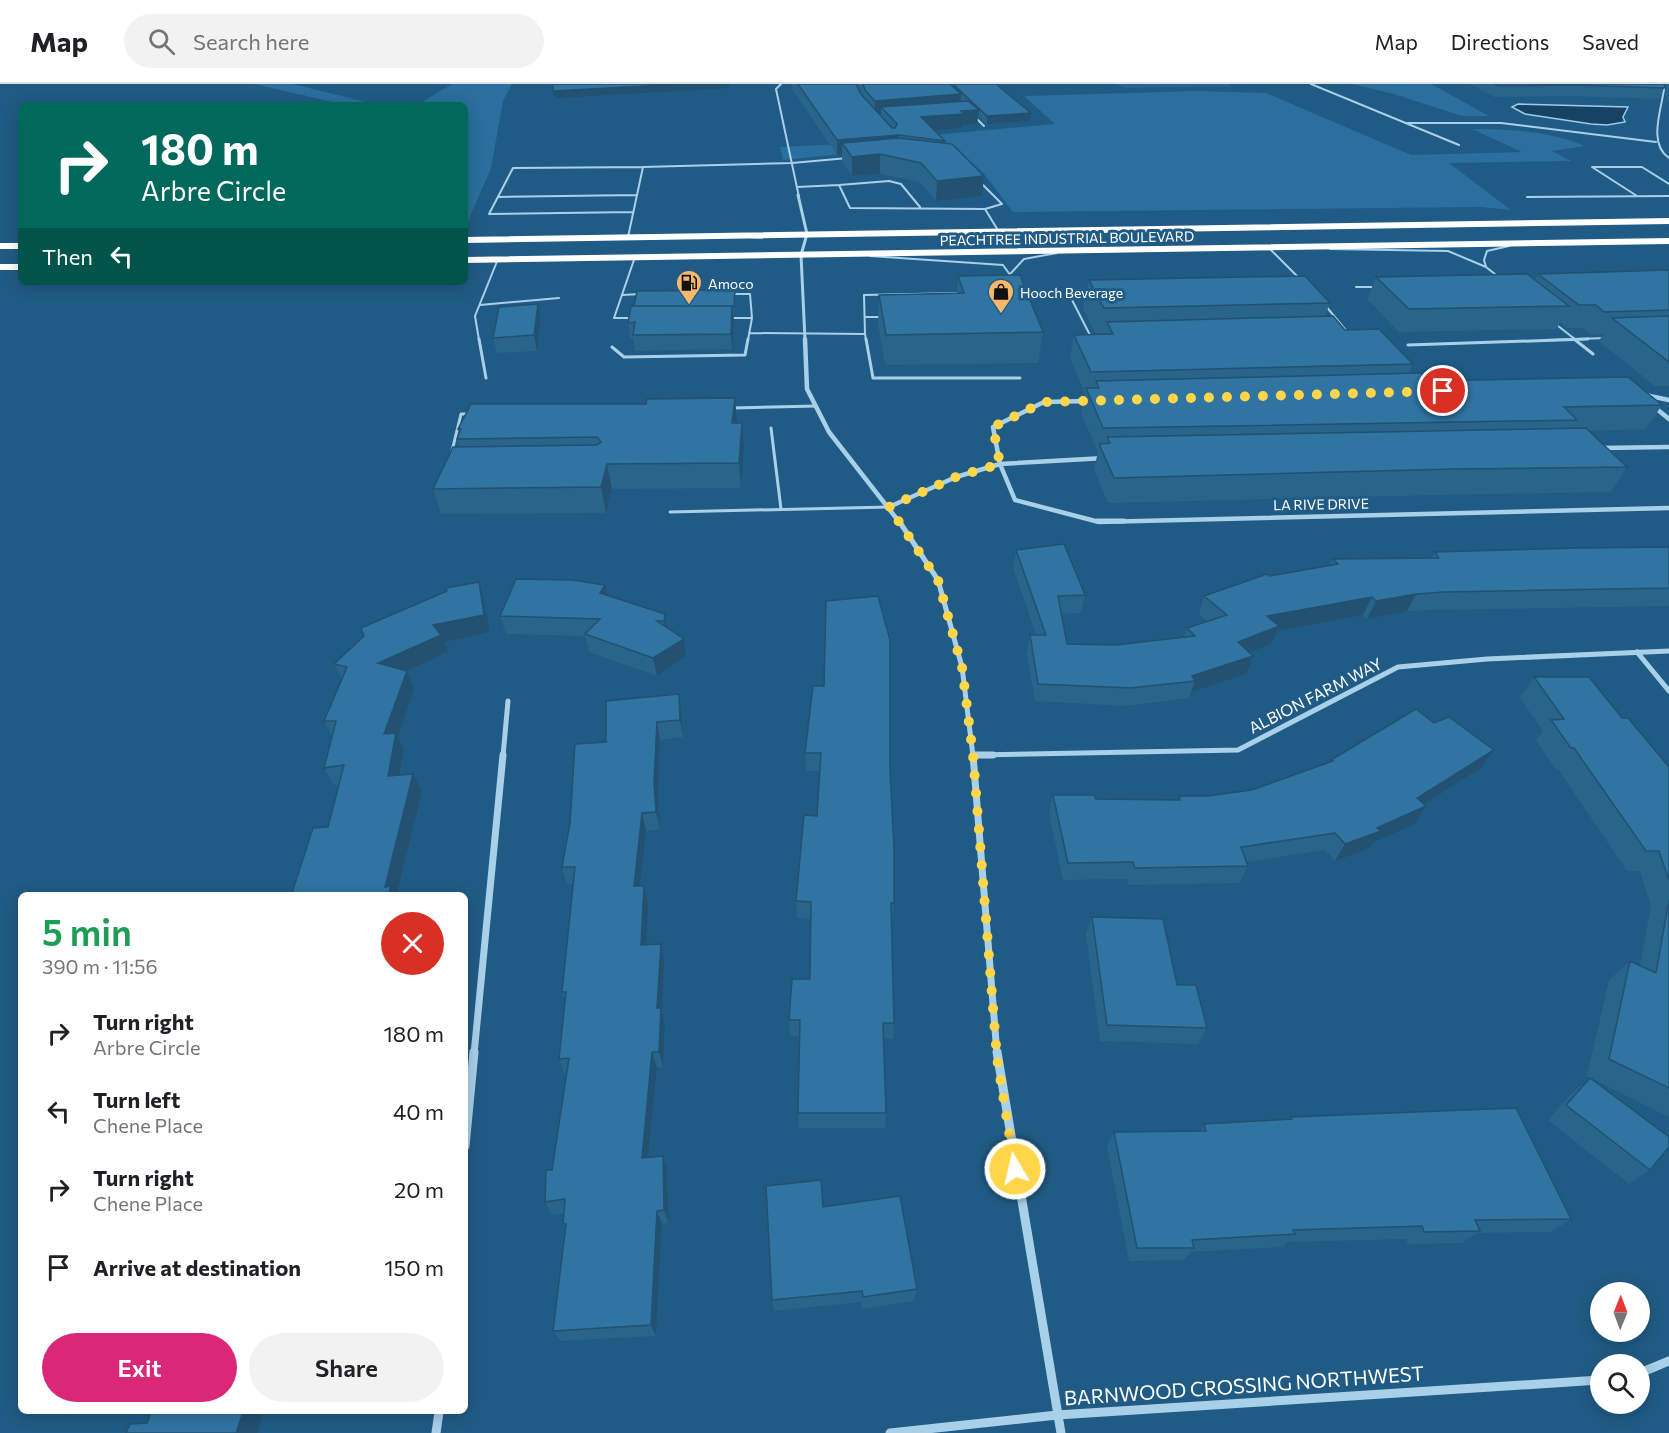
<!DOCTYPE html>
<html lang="en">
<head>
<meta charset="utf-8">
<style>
  body { margin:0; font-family:Commissioner,sans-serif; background:#f2f2f2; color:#202124; height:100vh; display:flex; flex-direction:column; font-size:22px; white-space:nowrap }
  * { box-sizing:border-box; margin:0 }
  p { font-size:20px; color:#757577 }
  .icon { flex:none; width:33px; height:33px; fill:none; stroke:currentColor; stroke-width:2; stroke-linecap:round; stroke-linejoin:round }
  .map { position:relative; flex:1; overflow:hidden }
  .sheet { position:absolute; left:18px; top:808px; width:450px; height:522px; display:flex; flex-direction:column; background:#fff; border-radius:9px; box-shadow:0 3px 15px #0003 }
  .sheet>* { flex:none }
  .top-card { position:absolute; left:18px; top:18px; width:450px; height:183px; border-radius:9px; box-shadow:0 3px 15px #0003; background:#00695c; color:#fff; overflow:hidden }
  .needle { width:39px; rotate:1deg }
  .controls { position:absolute; left:1590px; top:1198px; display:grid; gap:12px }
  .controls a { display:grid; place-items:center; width:60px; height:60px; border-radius:50%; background:#fff; box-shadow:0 3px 15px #0003; font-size:30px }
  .pin { position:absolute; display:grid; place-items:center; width:51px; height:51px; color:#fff; margin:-26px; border:3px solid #fff; border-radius:50%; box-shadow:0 2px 6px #0007 }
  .me { position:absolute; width:66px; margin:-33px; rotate:351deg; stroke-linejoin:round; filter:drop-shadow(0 0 4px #0008) }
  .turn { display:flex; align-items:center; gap:21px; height:126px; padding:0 24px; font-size:27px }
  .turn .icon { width:78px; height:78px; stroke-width:2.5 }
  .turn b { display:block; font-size:42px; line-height:51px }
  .then { display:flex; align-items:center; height:57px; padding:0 24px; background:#0003; gap:12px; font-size:22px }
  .round { display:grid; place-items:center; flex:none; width:63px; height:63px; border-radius:32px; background:#f2f2f2 }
  .overview { display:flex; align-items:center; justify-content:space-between; height:102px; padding:0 24px }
  h1 { font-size:36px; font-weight:600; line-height:45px; color:#1e9e55 }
  .button { display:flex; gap:12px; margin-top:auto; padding:12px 24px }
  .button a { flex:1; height:69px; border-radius:36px; background:#db2777; color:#fff; font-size:24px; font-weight:600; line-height:69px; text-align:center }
  .button a+a { background:#f2f2f2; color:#202124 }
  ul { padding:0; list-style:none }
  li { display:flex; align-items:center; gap:18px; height:78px; padding:0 24px }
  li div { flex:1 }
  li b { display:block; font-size:22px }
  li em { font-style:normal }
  header { display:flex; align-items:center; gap:36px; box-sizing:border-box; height:84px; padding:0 30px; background:#fff; border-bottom:2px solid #e0e0e0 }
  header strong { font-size:28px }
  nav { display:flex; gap:33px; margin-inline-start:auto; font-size:21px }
  .search { width:420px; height:54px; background:#f2f2f2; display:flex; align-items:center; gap:15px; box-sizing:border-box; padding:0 21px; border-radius:33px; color:#757577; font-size:22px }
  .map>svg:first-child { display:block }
</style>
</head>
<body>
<header>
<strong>Map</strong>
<div class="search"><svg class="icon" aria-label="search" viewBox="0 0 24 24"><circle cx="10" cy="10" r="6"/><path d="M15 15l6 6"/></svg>Search here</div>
<nav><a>Map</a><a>Directions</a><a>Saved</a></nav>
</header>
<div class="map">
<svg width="1669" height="1349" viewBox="0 0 1669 1349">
  <rect width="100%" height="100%" fill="#205b85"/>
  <path fill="#2a6f9d" d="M255,0H293L370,19L371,21H345Z
    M452,0H512L503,17L491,84L466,142L465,21H417Z
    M1353,0H1431L1489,32H1462L1394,10Z
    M1198,7L1266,9L1411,71L1522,68L1472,45C1510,45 1550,47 1585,62L1552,67L1571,77L1449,79L1511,126L1480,123L1013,128C1001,113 989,93 974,81C938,54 828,72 783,76L780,63L903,57L912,53L1055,40L1024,12Z"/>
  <path fill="#164364" stroke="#9ccceb" stroke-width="1.5" d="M1518,20L1628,23L1623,33L1625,38L1607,41L1591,40L1525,30L1512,23Z"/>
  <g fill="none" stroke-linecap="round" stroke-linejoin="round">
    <path stroke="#a9d0e9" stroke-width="2" d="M974,32L984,42
      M979,97L1002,120L985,125L999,148
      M839,101L889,97L901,100L920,123
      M797,103L839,101L850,124L985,125
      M1637,112L1592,83H1642L1669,100
      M498,113L637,111
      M1527,113L1669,112
      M633,128L489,130L513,84L643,83
      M628,153L643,83L792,79L848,74
      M1269,164L1301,196
      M1330,165L1448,167L1486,183L1500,194
      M870,172L1003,181L1013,195
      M1486,183L1484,176L1487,167L1509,162
      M1011,189L1024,175L1057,169
      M1356,203H1377
      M1024,209L1090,212
      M729,210H750L752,234
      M623,211L640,210
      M1070,212L1092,255
      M480,221L559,214
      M1325,221L1348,249
      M865,233H883
      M634,234H614L635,173
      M730,234H752L748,256
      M1553,238L1576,256
      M749,249L865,250L864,211L961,209
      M865,250L866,256
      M479,256L475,232L498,175
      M1546,256L1606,254"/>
    <path stroke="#a9d0e9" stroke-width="3" d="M479,255L486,294
      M866,255L873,294H1020
      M1574,255L1593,270
      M1408,261L1588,255
      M612,263L624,273L745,271L748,255
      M732,324L816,322
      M771,344L781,425
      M452,367L461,330H471
      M670,428L889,423"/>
    <path stroke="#a9d0e9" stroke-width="2" d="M781,0L776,5L799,113
      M1311,0L1459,61
      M1659,0L1664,5C1661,27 1648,60 1669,74
      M1407,39H1501L1656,58"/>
    <path stroke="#a9d0e9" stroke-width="3" d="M798,111L807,150L801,171L805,256"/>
    <path stroke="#a9d0e9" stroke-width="4.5" d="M805,255L807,305L829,348L900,439
      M1645,311L1669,316
      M1090,317L1044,318L993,343L1000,380L1015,416L1099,438L1669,424
      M1653,322L1669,335
      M1601,364L1669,363
      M889,423L956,393L1000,380L1105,374"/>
    <path stroke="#a9d0e9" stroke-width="5" d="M899,437L938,496L962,583L973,672
      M1097,437H1124
      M1637,568L1669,607
      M973,671L1238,666L1398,583L1487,575L1669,567
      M503,672L508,617"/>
    <path stroke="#a9d0e9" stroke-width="7" d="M973,671L997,970
      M973,671H993
      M474,970L503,671"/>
    <path stroke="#a9d0e9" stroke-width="9" d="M997,968L1061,1349
      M465,1062L474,968
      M1640,1289L1669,1277
      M436,1349L439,1328
      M890,1349L1057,1331L1600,1296"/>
    <path fill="#fff" fill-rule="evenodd" d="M1669,134V140L465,159V153Z
      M1669,154V160L465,179V173Z
      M0,159H21V165H0Z
      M0,180H21V186H0Z"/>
  </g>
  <path fill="#29648b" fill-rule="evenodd" d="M792,0H996L1031,29L1030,37L987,40L978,32L977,40L963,41L962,44L934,46L945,57L944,59L984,92L982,112L936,117L920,98L880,90L852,92L842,78V71H837L792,5ZM858,3L860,4L863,13L860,9Z
    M1116,0H1230L1229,2L1125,4Z
    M1471,0H1669V18L1665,16L1667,3L1665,2L1659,15L1567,12L1494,13Z
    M1669,186V302H1655L1599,257L1603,250L1591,251L1583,244H1567L1560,238L1557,245L1399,248L1367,215L1376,193L1535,196L1538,190Z
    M958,192L1043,248L1038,279L885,281L878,240L879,211L957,210Z
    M1089,196L1330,219L1325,232L1345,246L1413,280L1409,289L1429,297L1662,321L1646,345L1589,347L1627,383L1611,408L1439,411L1108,419L1094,385L1098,368L1081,329L1085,309L1070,274L1074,251L1096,250L1083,225Z
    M735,213L734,231H733L734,237L732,265L635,267L633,254H630L628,239Z
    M538,220L541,235L537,267L497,269L493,254Z
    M735,314L737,339L744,363L741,404L612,405L606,429L441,430L433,405L459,362L457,355L459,349L458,345L646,320Z
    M1669,463V522L1435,526L1407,527L1367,535L1363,531L1277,547L1271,560L1249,568L1246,590L1191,608L1189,614L1126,622L1035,617L1027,569L1030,551H1036L1013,483L1016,466L1085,511L1081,529L1061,530L1067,560L1116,561L1184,553L1187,544L1207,537L1199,530L1204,512L1270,492L1330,481L1333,475L1432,474L1435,468Z
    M607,512L665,530L667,544L684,555L686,572L657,592L589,568L585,552L506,550L500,532Z
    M484,516L490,548L444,558L448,568L407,587L414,605L398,653L404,666L400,691L422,708L328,743L339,701H334L324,684L332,652L324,637L342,595L334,580Z
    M1534,593L1622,634L1669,683V1033L1591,994L1650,1086L1629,1100L1548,1036L1572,1009L1590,994L1587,992L1609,896L1630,877L1640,881L1651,822L1640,787H1627L1558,685H1555L1536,656L1543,647L1520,614Z
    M813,602L890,686L894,819L892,836L894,939L893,955H884L886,1029L885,1044H799L798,1029L799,952H790L789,936L810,895L811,835L797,834L796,817L817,732L820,687H806L805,669Z
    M681,628L683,653L660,656L658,716L660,745L646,747L640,802L648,819L646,861L661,860L664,876L662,929L665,940L663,983L657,984L649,1073L667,1085L669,1139L662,1140L656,1252L561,1257L553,1247L565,1144L563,1140L564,1129L552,1131L545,1118L552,1086L567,991H565L559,975L565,916L562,908L573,800L567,801L562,783L606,658Z
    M1434,639L1494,666L1481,684L1424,720L1426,722L1415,740L1374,758L1370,764L1335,777L1325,766L1246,778L1248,782L1239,799L1129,801L1127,795L1063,796L1049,729L1053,711L1096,715L1178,716L1179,712H1208L1252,706L1330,679L1331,676Z
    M1092,833L1177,901L1207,944L1198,960L1100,957L1086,850Z
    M1291,1033L1571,1135L1551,1148L1477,1149L1462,1159L1408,1160L1406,1155L1287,1158L1283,1163L1191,1168L1184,1176L1129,1177L1107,1062L1114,1048L1200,1047L1204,1040L1289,1035Z
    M823,1123L917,1205L914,1217L862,1225L861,1218L774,1227L772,1216Z"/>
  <path fill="#225171" d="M681,0H729V4L555,14L553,7Z
    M961,10L960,24L881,23V30H875V17Z
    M979,26L977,40L963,41L962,44L920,47L921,33L961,27Z
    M1031,29L1030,37L987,40V32Z
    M899,51L898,66L842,59V71H837V56Z
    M880,70V90L852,92V73Z
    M984,92L982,112L936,117L937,97Z
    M538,220L541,235L537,267L534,251Z
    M732,222L734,237L732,265L731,250Z
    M735,314L737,339H732Z
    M742,339L744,363L741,404L739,379Z
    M607,380L612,405L606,429L601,403Z
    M479,498L484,516L490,548L444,558L448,568L407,587L414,605L398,653L404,666L396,710L388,692L378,579L433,541Z
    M605,501L609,519L600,509Z
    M1416,510L1407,527L1367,535L1376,517Z
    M1372,513L1363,531L1277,547L1271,560L1231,575L1238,558L1267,532Z
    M665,530L668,548L667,555L664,537Z
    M684,555L686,572L657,592L653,574Z
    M1253,572L1246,590L1191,608L1195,597L1192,592Z
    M679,610L681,628L683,653L680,636Z
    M657,638L660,656L658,716L660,745L656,728L654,699Z
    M1494,666L1481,684L1410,729L1426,722L1415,740L1374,758L1370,764L1335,777L1345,760L1377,744L1417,714Z
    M413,690L422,708L396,812H388L385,803Z
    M642,729L646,747L638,820L634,802Z
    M644,802L648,819L646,878L641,861Z
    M661,860L664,876L662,929L665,940L663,983L659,968L657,924Z
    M652,968L657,984L647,1088L642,1074Z
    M663,1072L667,1085L669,1139L664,1126Z
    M657,1127L662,1140L656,1252L651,1241Z
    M243,1328H263L257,1349H236Z"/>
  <path fill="#3074a2" stroke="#225171" stroke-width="1.5" d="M553,0H681L553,7Z
    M798,0H856L860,9L892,44H895L897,40L881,23L968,17L979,26L961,27L964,30L921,33L945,57L899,51L837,56Z
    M863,0H950L961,10L875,17L865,6Z
    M953,0H996L1031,29L987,32Z
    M1495,0H1665L1664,4L1572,1L1499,2Z
    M899,54L952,60L984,92L937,97L921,79L880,70L852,73L842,59Z
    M1669,186V226L1604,228L1596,221H1579L1538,190Z
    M1527,190L1569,222L1409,225L1376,193Z
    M1020,191L1043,248L886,251L879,211L964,209L958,192Z
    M1305,192L1330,219L1104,224L1089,196Z
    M735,206L734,223L732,222H634L637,207Z
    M538,220L534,251L493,254L499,223Z
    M631,222H732L731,250L633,251L635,238L628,239Z
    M1333,232L1345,246L1379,245L1413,280L1091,288L1074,251L1113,250L1107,238Z
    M1669,232V278L1612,234Z
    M1421,289L1429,297L1628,293L1662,321L1564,323L1577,336L1103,344L1086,304H1099L1096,297Z
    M735,314L732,339H742L739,379L607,380L601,403L433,405L453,363L597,361L601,358L597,353L457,355L461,345H458L471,320H646L647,315Z
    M1586,344L1627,383L1452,385L1114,394L1099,360L1110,359L1107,353Z
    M1064,460L1085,511L1058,512L1067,560L1116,561L1195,552L1187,544L1227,531L1204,512L1267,490L1270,492L1338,480L1333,475L1439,474L1435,468L1576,464L1669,463V504L1444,508L1416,510L1376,517L1372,513L1267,532L1279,542L1238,558L1253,572L1192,592L1195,597L1131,604L1038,600L1030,551H1046L1016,466Z
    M516,495L572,496L605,501L600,509L665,530L664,537H657L684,555L653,574L585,550L600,535L500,532Z
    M479,498L484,531L433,541L441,551L378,579L407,587L384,650L396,649L388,692L413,690L385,803L391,802L388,812H291L313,744L328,743L344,681L324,684L336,637H324L347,583L334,580L364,552L361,544L447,507L446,504Z
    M878,512L890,556V686L894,764V819H891L894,939H883L886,1029H798L800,936H789L792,895H810L811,818L796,817L804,731L817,732L821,669H805L813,602H824L826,517Z
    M1534,593H1589L1622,634H1628L1669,683V796L1659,767H1646L1574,664H1571L1551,636L1564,635Z
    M679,610L680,636L657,638L654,699L656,728L642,729L634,802H644L641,861L661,860L657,924H661L659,968H652L642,1074L663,1072L664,1126L657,1127L651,1241L553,1247L566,1140H563L565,1115L545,1118L546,1086H552L569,974L559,975L566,908H562L575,783H562L570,739L575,660L606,658V617Z
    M1416,625L1434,639L1449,633L1494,666L1417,714L1426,722L1377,744L1381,747L1345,760L1335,749L1241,763L1248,782L1135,784L1133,778L1068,779L1053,711H1094L1096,715L1180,716L1179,712H1208L1252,706L1333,677L1331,676Z
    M1669,816V1004L1609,975L1630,877L1656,889Z
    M1092,833L1163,835L1177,901H1196L1207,944L1107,941Z
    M1590,994L1669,1053V1063L1650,1086L1566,1021Z
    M1516,1024L1571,1135L1475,1136L1480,1147L1424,1148L1422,1142L1293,1146L1295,1150L1192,1156L1194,1164H1137L1114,1048L1206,1047L1204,1040L1292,1035L1291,1033Z
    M821,1096L823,1123L900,1112L917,1205L863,1213L862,1207L772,1216L766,1102Z
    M151,1328H243L236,1349H126L130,1340L147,1339Z"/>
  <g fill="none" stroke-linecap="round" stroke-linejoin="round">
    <path stroke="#ffd54a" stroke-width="10" stroke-dasharray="0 18" d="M1015,1085L997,974L973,671L962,583L938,496L889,423L956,393L1000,380L993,343L1044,318L1443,307"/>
  </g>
  <defs>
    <symbol id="fuel-pin" viewBox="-11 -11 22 30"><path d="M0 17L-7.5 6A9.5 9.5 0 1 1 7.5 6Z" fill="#f7b969" stroke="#205b85"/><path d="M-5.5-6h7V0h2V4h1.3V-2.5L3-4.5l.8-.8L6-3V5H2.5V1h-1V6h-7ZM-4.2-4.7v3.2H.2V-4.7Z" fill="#111"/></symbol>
    <symbol id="shop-pin" viewBox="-11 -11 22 30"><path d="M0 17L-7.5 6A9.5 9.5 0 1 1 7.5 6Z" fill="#f7b969" stroke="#205b85"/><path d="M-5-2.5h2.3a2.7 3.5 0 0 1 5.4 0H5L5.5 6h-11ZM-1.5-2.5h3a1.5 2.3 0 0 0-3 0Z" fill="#111"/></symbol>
  </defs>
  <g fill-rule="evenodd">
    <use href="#fuel-pin" x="674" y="184" width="30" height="40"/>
    <use href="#shop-pin" x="986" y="193" width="30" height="40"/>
  </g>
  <g text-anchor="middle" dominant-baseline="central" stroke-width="6" stroke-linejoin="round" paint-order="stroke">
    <g font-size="14" fill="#fff" stroke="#205b85">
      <text transform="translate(1067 154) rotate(-1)">PEACHTREE INDUSTRIAL BOULEVARD</text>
      <text transform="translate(1321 420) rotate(-1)">LA RIVE DRIVE</text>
    </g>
    <g font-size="14" fill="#fff" stroke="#205b85" text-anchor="start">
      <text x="708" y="199">Amoco</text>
      <text x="1020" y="208">Hooch Beverage</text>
    </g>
    <g font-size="16" fill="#fff" stroke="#205b85">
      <text transform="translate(1315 611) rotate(-27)">ALBION FARM WAY</text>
    </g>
    <g font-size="20" fill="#fff" stroke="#205b85">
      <text transform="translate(1244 1301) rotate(-4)">BARNWOOD CROSSING NORTHWEST</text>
    </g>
  </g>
</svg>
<div class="controls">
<a><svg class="needle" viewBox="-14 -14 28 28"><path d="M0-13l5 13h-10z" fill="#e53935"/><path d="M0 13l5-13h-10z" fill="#757577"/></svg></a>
<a><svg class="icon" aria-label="search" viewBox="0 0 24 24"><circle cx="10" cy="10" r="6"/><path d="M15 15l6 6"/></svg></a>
</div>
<div class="pin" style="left:1443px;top:307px;background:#d93025"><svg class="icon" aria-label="arrive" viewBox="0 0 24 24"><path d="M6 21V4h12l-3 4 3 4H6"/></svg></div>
<svg class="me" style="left:1015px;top:1085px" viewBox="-20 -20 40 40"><circle r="17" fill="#ffd54a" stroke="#fff" stroke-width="3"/><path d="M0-11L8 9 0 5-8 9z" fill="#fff"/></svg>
<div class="top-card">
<div class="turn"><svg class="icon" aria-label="right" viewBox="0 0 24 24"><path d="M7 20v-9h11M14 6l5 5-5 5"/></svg><div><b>180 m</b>Arbre Circle</div></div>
<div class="then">Then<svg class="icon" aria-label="left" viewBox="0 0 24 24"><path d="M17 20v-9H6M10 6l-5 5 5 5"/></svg></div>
</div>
<section class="sheet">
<div class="overview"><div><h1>5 min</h1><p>390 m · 11:56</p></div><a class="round" style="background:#d93025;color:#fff"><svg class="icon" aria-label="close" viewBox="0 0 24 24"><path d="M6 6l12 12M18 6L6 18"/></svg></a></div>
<ul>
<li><svg class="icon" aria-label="right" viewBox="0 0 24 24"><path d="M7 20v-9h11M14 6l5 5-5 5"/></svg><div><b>Turn right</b><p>Arbre Circle</p></div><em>180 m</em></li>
<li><svg class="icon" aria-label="left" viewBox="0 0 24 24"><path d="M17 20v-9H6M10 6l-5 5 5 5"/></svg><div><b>Turn left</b><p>Chene Place</p></div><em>40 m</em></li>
<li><svg class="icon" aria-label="right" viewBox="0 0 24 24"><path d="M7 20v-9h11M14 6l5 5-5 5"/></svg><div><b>Turn right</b><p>Chene Place</p></div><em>20 m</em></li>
<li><svg class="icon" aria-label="arrive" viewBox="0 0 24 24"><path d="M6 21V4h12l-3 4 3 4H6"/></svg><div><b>Arrive at destination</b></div><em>150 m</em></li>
</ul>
<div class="button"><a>Exit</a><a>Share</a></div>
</section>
</div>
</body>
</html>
